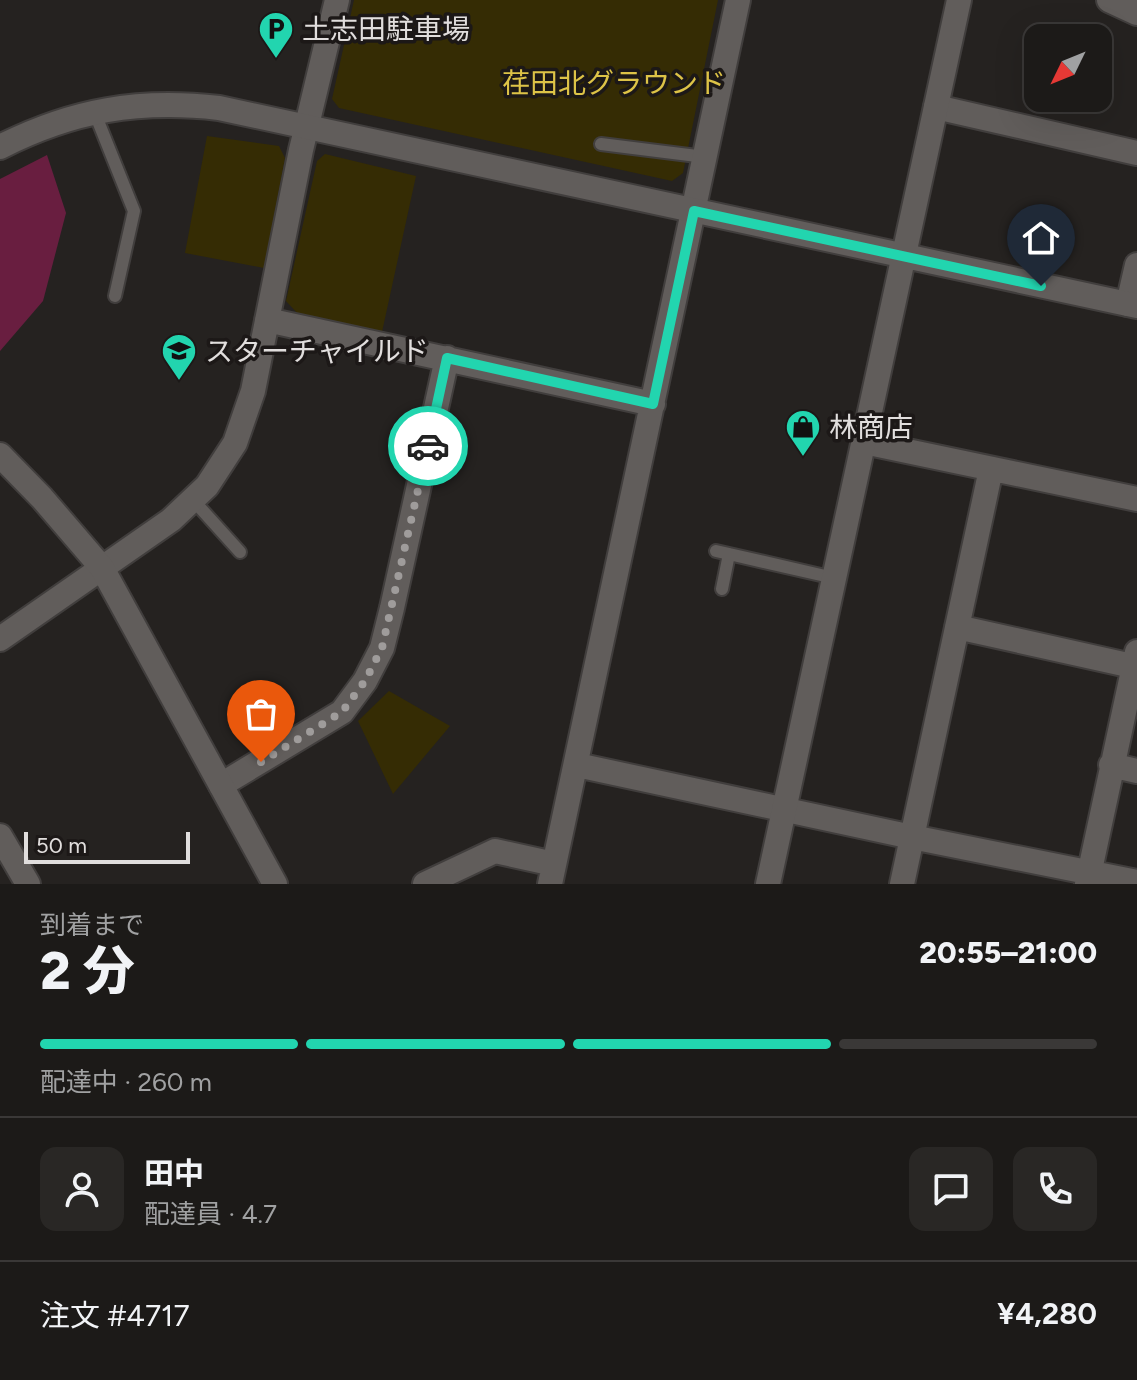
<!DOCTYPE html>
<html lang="ja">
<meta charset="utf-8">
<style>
:root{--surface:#1c1a18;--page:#292725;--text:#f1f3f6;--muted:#a0a1a2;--line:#3a3837;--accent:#22d5af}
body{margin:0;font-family:Figtree,"Noto Sans JP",sans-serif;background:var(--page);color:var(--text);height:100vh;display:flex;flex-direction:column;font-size:30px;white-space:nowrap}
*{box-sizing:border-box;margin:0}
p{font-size:26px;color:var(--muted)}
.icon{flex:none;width:44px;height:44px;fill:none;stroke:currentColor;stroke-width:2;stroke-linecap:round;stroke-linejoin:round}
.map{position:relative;height:884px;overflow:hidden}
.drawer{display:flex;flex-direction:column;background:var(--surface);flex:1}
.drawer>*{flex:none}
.needle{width:52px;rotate:227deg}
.tools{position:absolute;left:1024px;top:24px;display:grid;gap:16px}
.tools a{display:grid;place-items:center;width:88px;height:88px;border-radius:16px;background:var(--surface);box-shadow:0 8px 32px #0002,0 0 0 2px var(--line);font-size:40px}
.scale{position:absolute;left:24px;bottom:20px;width:166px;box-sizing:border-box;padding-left:8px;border:4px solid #e1dedd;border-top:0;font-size:22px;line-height:28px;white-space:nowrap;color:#e1dedd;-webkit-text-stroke:6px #1c1817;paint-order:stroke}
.pin{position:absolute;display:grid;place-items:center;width:68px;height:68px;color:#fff;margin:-82px -34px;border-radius:50% 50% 50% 0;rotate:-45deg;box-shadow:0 0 8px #0007}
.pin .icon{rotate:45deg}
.courier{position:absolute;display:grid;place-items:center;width:80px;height:80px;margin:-40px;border:6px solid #22d5af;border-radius:50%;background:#fff;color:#222;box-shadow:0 2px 10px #0007}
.head em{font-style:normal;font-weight:800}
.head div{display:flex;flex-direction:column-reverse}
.head{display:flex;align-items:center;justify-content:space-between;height:136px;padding:0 40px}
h1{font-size:52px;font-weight:800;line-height:60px}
.bar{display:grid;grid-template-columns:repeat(4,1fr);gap:12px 8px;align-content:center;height:96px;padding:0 40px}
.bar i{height:10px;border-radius:6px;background:var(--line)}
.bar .selected{background:var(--accent)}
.bar p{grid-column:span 4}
.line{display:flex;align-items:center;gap:20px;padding:0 40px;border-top:2px solid var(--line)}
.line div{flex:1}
.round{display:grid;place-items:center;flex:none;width:84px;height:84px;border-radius:16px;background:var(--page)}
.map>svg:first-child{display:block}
.green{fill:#352c04}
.water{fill:#691e40}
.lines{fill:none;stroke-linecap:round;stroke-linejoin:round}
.service-casing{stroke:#413e3d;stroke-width:16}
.minor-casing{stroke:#413e3d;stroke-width:28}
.tertiary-casing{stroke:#413e3d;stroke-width:28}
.service{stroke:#615d5b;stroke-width:12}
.minor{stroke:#615d5b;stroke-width:24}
.tertiary{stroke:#615d5b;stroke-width:24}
.done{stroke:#9f9c9b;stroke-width:8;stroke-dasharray:0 14.4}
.route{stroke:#22d5af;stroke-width:10}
.labels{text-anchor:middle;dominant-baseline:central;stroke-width:7;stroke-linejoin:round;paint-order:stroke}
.poi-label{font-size:28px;fill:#e1dedd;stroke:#1c1817;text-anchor:start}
.park-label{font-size:28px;fill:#ddc347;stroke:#1c1817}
</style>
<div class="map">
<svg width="1137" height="884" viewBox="0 0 1137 884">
<rect width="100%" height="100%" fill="#252220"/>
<!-- green -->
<path class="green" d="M354,0H718L683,173L672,181L339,108L332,99Z
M207,136L279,146L285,158L264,268L185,253Z
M325,154L416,176L382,332L298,314L286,301L317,161Z
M389,691L450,726L393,794L358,721Z"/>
<!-- water -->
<path class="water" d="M47,155L66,213L43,301L0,351V179Z"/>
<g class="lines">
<defs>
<path id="service" d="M94,111L134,211L115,296
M601,144L705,157
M194,501L240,552
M716,551L834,578
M722,589L729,554"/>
<path id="minor" d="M1109,0L1137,13
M936,107L1137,153
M1128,304L1137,265
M267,320L653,404
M864,442L1137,499
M957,627L1137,667
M0,639L171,520L207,486L235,443L253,391L301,150L337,0
M577,765L912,837L1137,882
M1111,765L1137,771
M221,785L342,712L365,681L382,648L392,608L447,358
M0,836L28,884
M425,884L495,851L554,864
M550,884L738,0
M902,884L991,469
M1087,884L1137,652"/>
<path id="tertiary" d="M0,147C73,110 138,99 219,108L1137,306
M0,455L42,498L102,568L275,884
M768,884L959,0"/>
</defs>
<!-- service casing -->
<use href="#service" class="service-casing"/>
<!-- minor casing -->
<use href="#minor" class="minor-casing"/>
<!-- tertiary casing -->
<use href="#tertiary" class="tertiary-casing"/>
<!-- service -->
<use href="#service" class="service"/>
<!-- minor -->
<use href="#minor" class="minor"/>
<!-- tertiary -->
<use href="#tertiary" class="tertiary"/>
</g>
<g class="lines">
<!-- done -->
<path class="done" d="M261,762L342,712L365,681L382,648L428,446"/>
<!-- route -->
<path class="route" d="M428,446L447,358L653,404L694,211L1041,286"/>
</g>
<!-- icons -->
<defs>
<symbol id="parking-pin" viewBox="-11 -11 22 30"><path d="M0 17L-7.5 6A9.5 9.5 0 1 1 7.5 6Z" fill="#22d5af" stroke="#1c1817"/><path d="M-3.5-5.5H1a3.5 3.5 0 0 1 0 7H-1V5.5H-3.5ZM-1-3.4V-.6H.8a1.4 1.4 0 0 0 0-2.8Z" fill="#111"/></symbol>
<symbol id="school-pin" viewBox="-11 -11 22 30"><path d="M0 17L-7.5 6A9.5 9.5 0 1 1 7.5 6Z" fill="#22d5af" stroke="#1c1817"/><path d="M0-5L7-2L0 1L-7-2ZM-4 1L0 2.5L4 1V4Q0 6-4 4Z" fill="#111"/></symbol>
<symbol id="shop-pin" viewBox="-11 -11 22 30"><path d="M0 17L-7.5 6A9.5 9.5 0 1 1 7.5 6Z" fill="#22d5af" stroke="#1c1817"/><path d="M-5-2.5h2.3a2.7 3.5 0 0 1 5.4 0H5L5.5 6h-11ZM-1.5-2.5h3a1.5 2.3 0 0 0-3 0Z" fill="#111"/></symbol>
</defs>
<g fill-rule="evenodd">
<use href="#parking-pin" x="256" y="9" width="40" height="54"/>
<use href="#school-pin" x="159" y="331" width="40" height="54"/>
<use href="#shop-pin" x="783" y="407" width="40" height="54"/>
</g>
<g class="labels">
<!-- poi labels -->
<g class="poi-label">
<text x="302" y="29">土志田駐車場</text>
<text x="205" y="351">スターチャイルド</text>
<text x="829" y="427">林商店</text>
</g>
<!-- park labels -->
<g class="park-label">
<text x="614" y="83">荏田北グラウンド</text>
</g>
</g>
</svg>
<div class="tools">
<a><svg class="needle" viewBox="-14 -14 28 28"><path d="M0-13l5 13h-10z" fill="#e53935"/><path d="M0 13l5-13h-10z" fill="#a0a1a2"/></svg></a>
</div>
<div class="scale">50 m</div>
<div class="pin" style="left:261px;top:762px;background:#ea580c"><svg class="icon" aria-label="bag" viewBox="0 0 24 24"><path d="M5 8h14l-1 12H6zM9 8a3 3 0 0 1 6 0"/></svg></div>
<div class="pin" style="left:1041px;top:286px;background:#1f2937"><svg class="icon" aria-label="home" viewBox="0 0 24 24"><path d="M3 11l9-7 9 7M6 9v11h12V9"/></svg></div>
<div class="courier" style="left:428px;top:446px"><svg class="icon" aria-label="car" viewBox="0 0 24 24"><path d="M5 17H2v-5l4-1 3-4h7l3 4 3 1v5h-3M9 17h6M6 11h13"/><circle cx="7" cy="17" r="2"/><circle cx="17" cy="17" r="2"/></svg></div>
</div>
<section class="drawer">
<div class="head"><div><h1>2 分</h1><p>到着まで</p></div><em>20:55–21:00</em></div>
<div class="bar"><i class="selected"></i><i class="selected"></i><i class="selected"></i><i></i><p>配達中 · 260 m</p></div>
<div class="line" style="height:144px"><a class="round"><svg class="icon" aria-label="person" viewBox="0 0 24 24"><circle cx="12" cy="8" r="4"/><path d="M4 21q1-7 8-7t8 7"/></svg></a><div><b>田中</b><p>配達員 · 4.7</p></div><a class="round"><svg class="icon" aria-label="chat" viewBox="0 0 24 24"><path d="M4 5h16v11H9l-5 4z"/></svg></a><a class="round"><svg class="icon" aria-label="phone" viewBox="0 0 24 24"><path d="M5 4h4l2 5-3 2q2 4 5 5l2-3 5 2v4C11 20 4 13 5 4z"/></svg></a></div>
<div class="line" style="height:104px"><div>注文 #4717</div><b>¥4,280</b></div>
</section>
